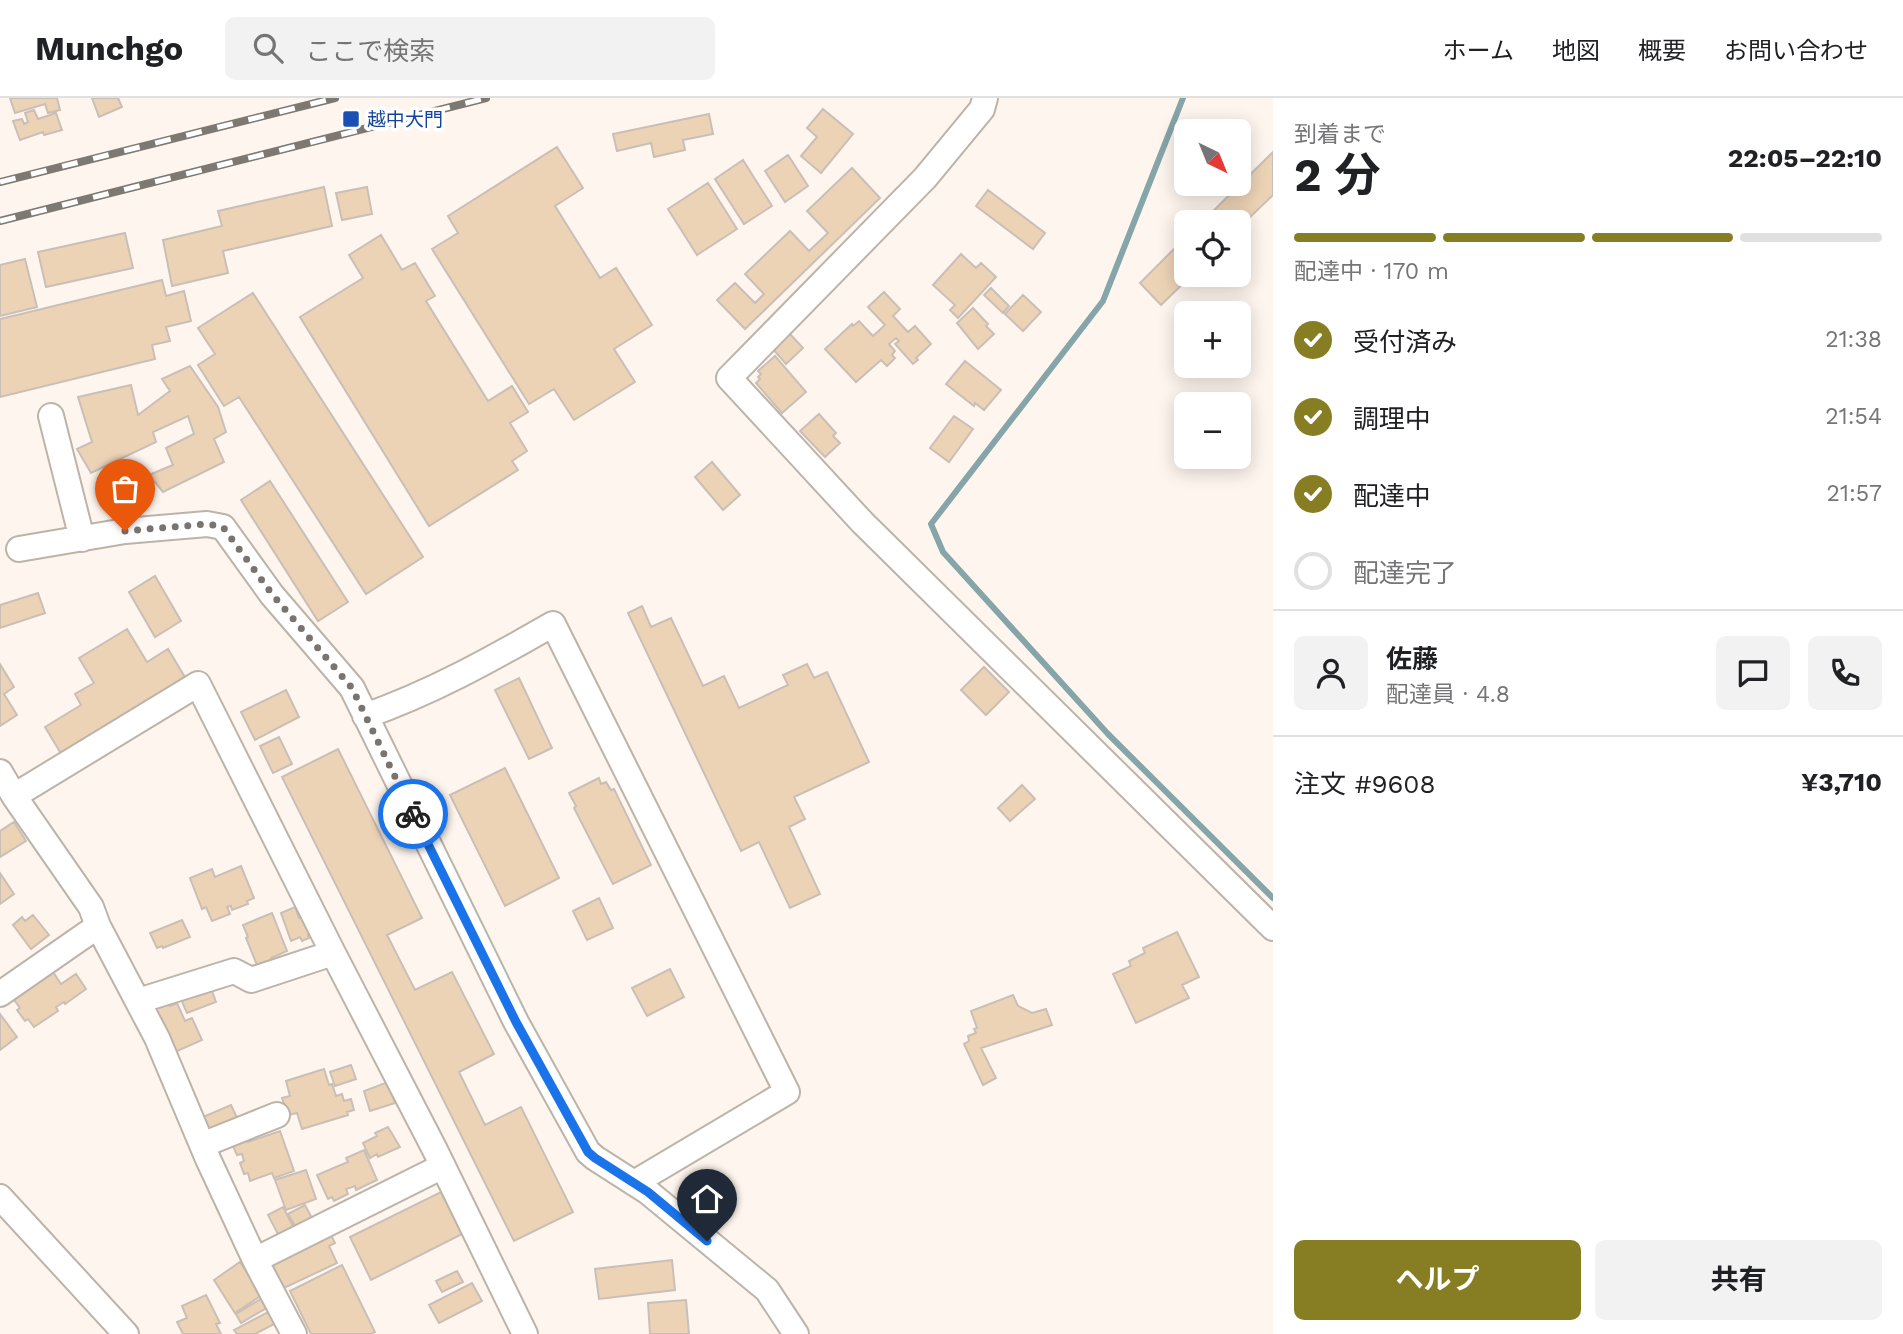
<!DOCTYPE html>
<html lang="ja">
<meta charset="utf-8">
<style>
:root{--surface:#fff;--page:#f2f2f2;--text:#202124;--muted:#757577;--line:#e0e0e0;--accent:#877d23}
body{margin:0;font-family:"Work Sans","Noto Sans JP",sans-serif;background:var(--page);color:var(--text);height:100vh;display:flex;flex-direction:column;font-size:26px;white-space:nowrap}
*{box-sizing:border-box;margin:0}
p{font-size:23px;color:var(--muted)}
.icon{flex:none;width:38px;height:38px;fill:none;stroke:currentColor;stroke-width:2;stroke-linecap:round;stroke-linejoin:round}
.map{position:relative;flex:1;overflow:hidden}
.side{display:flex;flex-direction:column;background:var(--surface);width:630px}
.side>*{flex:none}
.needle{width:46px;rotate:137deg}
.buttons{position:absolute;left:1174px;top:21px;display:grid;gap:14px}
.buttons a{display:grid;place-items:center;width:77px;height:77px;border-radius:10px;background:var(--surface);box-shadow:0 4px 18px #0003;font-size:35px}
.pin{position:absolute;display:grid;place-items:center;width:60px;height:60px;color:#fff;margin:-72px -30px;border-radius:50% 50% 50% 0;rotate:-45deg;box-shadow:0 0 7px #0007}
.pin .icon{rotate:45deg}
.courier{position:absolute;display:grid;place-items:center;width:70px;height:70px;margin:-35px;border:5px solid #1a73e8;border-radius:50%;background:#fff;color:#222;box-shadow:0 2px 9px #0007}
.overview em{font-style:normal;font-weight:700}
.overview div{display:flex;flex-direction:column-reverse}
.overview{display:flex;align-items:center;justify-content:space-between;height:119px;padding:0 21px}
h1{font-size:46px;font-weight:700;line-height:52px}
.bar{display:grid;grid-template-columns:repeat(4,1fr);gap:10px 7px;align-content:center;height:84px;padding:0 21px}
.bar i{height:9px;border-radius:5px;background:var(--line)}
.bar .on{background:var(--accent)}
.bar p{grid-column:span 4}
.line{display:flex;align-items:center;gap:18px;padding:0 21px;border-top:2px solid var(--line)}
.line div{flex:1}
.round{display:grid;place-items:center;flex:none;width:74px;height:74px;border-radius:10px;background:var(--page)}
ol{padding:0 21px;list-style:none}
li{display:flex;align-items:center;gap:21px;height:77px}
li p{margin-inline-start:auto}
li .icon{padding:7px;border-radius:50%;background:var(--accent);color:#fff;stroke-width:4}
li:last-child{color:var(--muted)}
li i{width:38px;height:38px;border:4px solid var(--line);border-radius:50%}
.action{display:flex;gap:14px;margin-top:auto;padding:14px 21px}
.action a{flex:1;height:80px;border-radius:10px;background:var(--accent);color:#fff;font-size:28px;font-weight:700;line-height:80px;text-align:center}
.action a+a{background:var(--page);color:var(--text)}
header{display:flex;align-items:center;gap:42px;box-sizing:border-box;height:98px;padding:0 35px;background:var(--surface);border-bottom:2px solid var(--line)}
header strong{font-size:33px}
nav{display:flex;gap:38px;margin-inline-start:auto;font-size:24px}
.search{width:490px;height:63px;background:var(--page);display:flex;align-items:center;gap:18px;box-sizing:border-box;padding:0 24px;border-radius:10px;color:var(--muted);font-size:26px}
main{display:flex;flex:1;min-height:0}
.map>svg:first-child{display:block}
.lines{fill:none;stroke-linecap:round;stroke-linejoin:round}
.stream{stroke:#86a5a9;stroke-width:6}
.building{fill:#edd3b6;stroke:#c9bfb6;stroke-width:2}
.minor-casing{stroke:#bcb3a9;stroke-width:28}
.minor{stroke:#fff;stroke-width:24}
.rail-casing{stroke:#7d7872;stroke-width:8}
.rail{stroke:#fff;stroke-width:5;stroke-dasharray:16;stroke-linecap:butt}
.done{stroke:#79746f;stroke-width:7;stroke-dasharray:0 12.6}
.route{stroke:#1a73e8;stroke-width:9}
.transit-dot{fill:#1a4fb4;stroke:#fff;stroke-width:2.5}
.labels{text-anchor:middle;dominant-baseline:central;stroke-width:7;stroke-linejoin:round;paint-order:stroke}
.transit-label{font-size:19px;fill:#164399;stroke:#fff;text-anchor:start}
</style>
<header>
<strong>Munchgo</strong>
<div class="search"><svg class="icon" aria-label="search" viewBox="0 0 24 24"><circle cx="10" cy="10" r="6"/><path d="M15 15l6 6"/></svg>ここで検索</div>
<nav><a>ホーム</a><a>地図</a><a>概要</a><a>お問い合わせ</a></nav>
</header>
<main>
<div class="map">
<svg width="1273" height="1236" viewBox="0 0 1273 1236">
<rect width="100%" height="100%" fill="#fef6ee"/>
<g class="lines">
<!-- stream -->
<path class="stream" d="M1183,0L1103,203L931,426L943,454L1108,636L1273,800"/>
</g>
<!-- building -->
<path class="building" d="M10,0H57L60,12L48,15L45,6L15,15Z
M92,0H118L122,9L99,19Z
M823,11L853,36L821,75L801,58L817,39L807,30Z
M34,12L38,21L56,15L62,32L44,37L43,34L20,42L13,23L22,21L24,26L28,24L25,15Z
M709,16L713,36L683,42L685,52L654,59L651,45L617,53L613,36Z
M557,49L583,90L555,108L600,180L616,170L652,227L614,251L635,284L574,322L554,291L529,306L432,151L458,135L448,118Z
M1273,54V97L1239,130V124H1202Z
M788,57L808,88L785,104L765,73Z
M743,62L772,108L744,126L715,81Z
M852,70L880,100L745,231L717,202L735,185L755,205L764,196L745,176L790,133L809,153L828,135L807,113Z
M708,85L737,131L697,157L668,111Z
M324,89L332,128L223,153L228,175L172,188L163,142L222,128L218,113Z
M367,89L372,116L342,122L336,95Z
M988,92L1045,135L1033,151L976,108Z
M125,135L133,170L46,189L38,154Z
M381,137L402,172L415,165L435,198L426,203L488,303L512,288L528,314L510,325L527,353L512,363L518,372L429,428L300,219L363,180L349,157Z
M1186,139V177H1192L1161,207L1140,185Z
M961,156L976,170L981,165L996,179L958,220L950,212L955,207L933,187Z
M25,161L37,209L0,218V167Z
M162,182L166,198L184,193L191,223L166,229L170,243L152,247L155,261L0,299V221Z
M991,190L1009,208L1003,215L984,197Z
M884,194L900,211L893,218L908,234L915,228L931,246L916,260L918,262L913,266L895,246L899,243L896,240L889,246L895,253L892,257L895,260L887,268L881,262L856,284L825,251L852,226L853,228L859,223L873,238L885,227L868,209Z
M253,195L423,459L366,496L239,299L224,308L198,267L215,256L198,230Z
M1023,197L1041,214L1023,233L1005,216Z
M973,210L988,226L986,228L994,236L978,251L957,225Z
M790,236L803,250L786,266L773,251Z
M775,258L806,294L782,315L756,285L760,281L758,279L761,276L758,273Z
M965,263L1001,292L984,312L975,305L974,308L946,286Z
M190,268L218,309L226,334L214,341L224,364L163,394L149,377L173,367L166,350L194,336L188,318L153,334L156,344L91,375L77,351L92,344L78,299L131,287L138,317L170,293L162,281Z
M819,316L836,335L833,338L840,345L825,359L800,333Z
M954,318L973,331L949,364L930,350Z
M712,364L740,397L723,412L695,379Z
M270,383L348,504L318,523L241,402Z
M155,478L181,523L155,539L129,494Z
M38,495L45,515L0,530V507Z
M642,508L651,529L671,520L703,588L724,578L739,610L788,587L783,577L807,566L814,580L827,574L869,664L794,699L805,721L789,729L820,796L790,810L759,744L741,753L628,515Z
M127,531L147,564L168,551L186,581L62,657L45,629L81,607L75,596L94,585L79,560Z
M0,566L14,589L4,596L17,617L0,628Z
M984,569L1009,594L986,617L961,592Z
M519,580L552,650L529,661L495,592Z
M286,592L299,619L255,642L241,614Z
M279,639L292,666L273,675L260,648Z
M338,651L422,820L387,837L415,892L452,874L494,956L459,974L485,1027L521,1009L573,1114L514,1143L282,679Z
M505,670L559,780L505,808L450,697Z
M599,680L601,686L606,684L611,692L614,691L651,767L613,786L574,710L576,708L569,695Z
M1022,687L1035,701L1010,723L998,710Z
M14,724L26,743L0,759V733Z
M241,768L254,800L247,803L248,806L232,812L231,808L227,809L230,816L212,823L206,809L202,811L190,780L212,771L215,779Z
M0,775L14,796L0,806Z
M599,800L613,830L587,842L573,813Z
M295,809L299,820L306,817L313,835L308,837L309,840L302,843L300,839L291,843L281,815Z
M272,815L287,853L271,860L274,867L262,872L259,866L257,867L246,840L248,839L243,827Z
M33,817L49,837L31,851L13,827L22,819L25,823Z
M182,822L190,839L163,850L162,848L157,850L150,835Z
M1177,834L1199,879L1182,887L1189,900L1136,925L1113,876L1131,868L1129,863L1145,855L1143,850Z
M670,871L684,899L647,918L632,890Z
M53,874L61,886L76,876L86,891L65,906L64,904L56,909L58,913L34,929L28,921L25,923L17,912L20,910L12,899L25,890L27,892Z
M209,885L216,904L187,915L180,899Z
M1013,897L1018,908L1032,915L1046,911L1052,927L981,950L996,980L983,987L964,946L969,943L968,938L976,935L974,931L977,930L971,913Z
M167,900L170,908L177,905L185,923L192,920L202,942L175,954L160,918L155,920L149,907Z
M0,916L17,939L0,952Z
M351,967L356,981L335,988L330,974Z
M324,971L329,987L332,986L336,998L342,996L344,1003L351,1001L354,1012L347,1014L348,1017L302,1031L297,1015L288,1017L282,1000L290,998L286,983Z
M388,984L395,1005L370,1013L364,993Z
M231,1007L238,1022L210,1035L203,1019Z
M388,1029L400,1049L378,1059L377,1056L370,1060L363,1045L377,1038L375,1035Z
M280,1033L294,1073L274,1080L272,1075L250,1083L248,1075L244,1076L240,1065L244,1063L242,1056L237,1057L232,1046L247,1040L248,1044Z
M364,1052L377,1082L356,1092L355,1088L346,1091L348,1096L334,1103L332,1099L328,1101L317,1077L348,1064L346,1060Z
M306,1072L316,1101L286,1112L275,1082Z
M443,1093L464,1135L371,1182L350,1139Z
M305,1107L313,1122L297,1131L288,1116Z
M283,1109L295,1132L280,1140L268,1117Z
M330,1135L335,1145L329,1148L337,1165L284,1190L271,1164Z
M672,1162L675,1192L599,1201L595,1171Z
M240,1164L262,1197L235,1215L214,1182Z
M342,1167L375,1234L371,1236H311L290,1193Z
M457,1173L463,1184L442,1194L436,1183Z
M472,1185L482,1203L439,1225L429,1207Z
M206,1197L220,1225L216,1226L221,1236H183L177,1224L187,1220L182,1208Z
M264,1199L270,1208L241,1225L236,1216Z
M686,1202L689,1236H650L648,1205Z
M272,1212L278,1224L255,1236H237L234,1232Z"/>
<g class="lines">
<defs>
<path id="minor" d="M985,0L982,11L925,80L729,280L862,424L1273,830
M51,318L82,441
M19,451L125,433L207,426L223,429L272,497L352,590L516,924L588,1054L595,1060L648,1094L767,1192L796,1236
M365,618C431,595 492,561 553,526L787,994L634,1085
M0,674L14,698L91,809L98,828L157,940L208,1061L255,1162L294,1236
M14,698L198,586L332,853L434,1050L525,1236
M0,896L98,828
M138,903L234,873L251,882L333,855
M202,1047L277,1017
M0,1099L126,1236
M255,1162L443,1068"/>
</defs>
<!-- minor casing -->
<use href="#minor" class="minor-casing"/>
<!-- minor -->
<use href="#minor" class="minor"/>
<defs>
<path id="rail" d="M0,84L335,0
M0,123L486,0"/>
</defs>
<!-- rail casing -->
<use href="#rail" class="rail-casing"/>
<!-- rail -->
<use href="#rail" class="rail"/>
</g>
<g class="lines">
<!-- done -->
<path class="done" d="M125,433L207,426L223,429L272,496L352,590L413,716"/>
<!-- route -->
<path class="route" d="M413,716L516,924L588,1054L595,1060L648,1094L707,1143"/>
</g>
<!-- markers -->
<rect class="transit-dot" x="342" y="12" width="18" height="18" rx="3.5"/>
<g class="labels">
<!-- transit labels -->
<g class="transit-label">
<text x="367" y="21">越中大門</text>
</g>
</g>
</svg>
<div class="buttons">
<a><svg class="needle" viewBox="-14 -14 28 28"><path d="M0-13l5 13h-10z" fill="#e53935"/><path d="M0 13l5-13h-10z" fill="#757577"/></svg></a>
<a><svg class="icon" aria-label="locate" viewBox="0 0 24 24"><circle cx="12" cy="12" r="6"/><path d="M12 2v4M12 18v4M2 12h4M18 12h4"/></svg></a>
<a>+</a>
<a>−</a>
</div>
<div class="pin" style="left:125px;top:433px;background:#ea580c"><svg class="icon" aria-label="bag" viewBox="0 0 24 24"><path d="M5 8h14l-1 12H6zM9 8a3 3 0 0 1 6 0"/></svg></div>
<div class="pin" style="left:707px;top:1143px;background:#1f2937"><svg class="icon" aria-label="home" viewBox="0 0 24 24"><path d="M3 11l9-7 9 7M6 9v11h12V9"/></svg></div>
<div class="courier" style="left:413px;top:716px"><svg class="icon" aria-label="bike" viewBox="0 0 24 24"><circle cx="6" cy="16" r="4"/><circle cx="18" cy="16" r="4"/><path d="M6 16l4-8h5l3 8M10 8l3 8H6M13 5h3"/></svg></div>
</div>
<section class="side">
<div class="overview"><div><h1>2 分</h1><p>到着まで</p></div><em>22:05–22:10</em></div>
<div class="bar"><i class="on"></i><i class="on"></i><i class="on"></i><i></i><p>配達中 · 170 m</p></div>
<ol>
<li><svg class="icon" aria-label="check" viewBox="0 0 24 24"><path d="M5 12l5 5 9-10"/></svg>受付済み<p>21:38</p></li>
<li><svg class="icon" aria-label="check" viewBox="0 0 24 24"><path d="M5 12l5 5 9-10"/></svg>調理中<p>21:54</p></li>
<li><svg class="icon" aria-label="check" viewBox="0 0 24 24"><path d="M5 12l5 5 9-10"/></svg>配達中<p>21:57</p></li>
<li><i></i>配達完了</li>
</ol>
<div class="line" style="height:126px"><a class="round"><svg class="icon" aria-label="person" viewBox="0 0 24 24"><circle cx="12" cy="8" r="4"/><path d="M4 21q1-7 8-7t8 7"/></svg></a><div><b>佐藤</b><p>配達員 · 4.8</p></div><a class="round"><svg class="icon" aria-label="chat" viewBox="0 0 24 24"><path d="M4 5h16v11H9l-5 4z"/></svg></a><a class="round"><svg class="icon" aria-label="phone" viewBox="0 0 24 24"><path d="M5 4h4l2 5-3 2q2 4 5 5l2-3 5 2v4C11 20 4 13 5 4z"/></svg></a></div>
<div class="line" style="height:91px"><div>注文 #9608</div><b>¥3,710</b></div>
<div class="action"><a>ヘルプ</a><a>共有</a></div>
</section>
</main>
